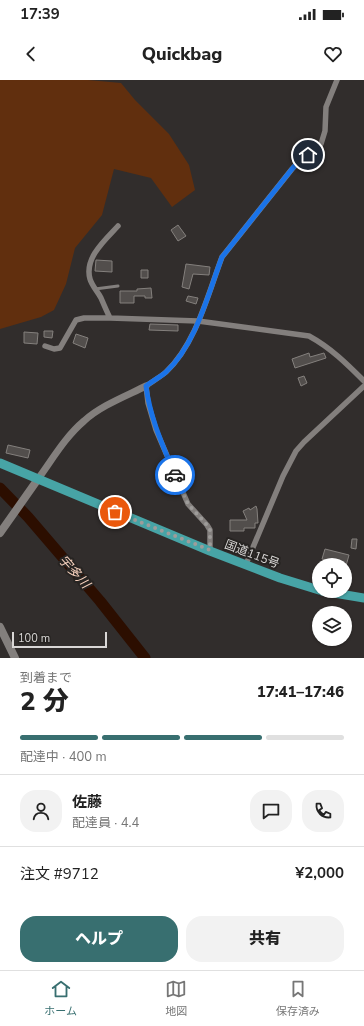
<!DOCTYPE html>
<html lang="ja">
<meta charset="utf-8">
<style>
:root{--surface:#fff;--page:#f2f2f2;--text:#222;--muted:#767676;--line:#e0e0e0;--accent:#386f70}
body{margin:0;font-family:"Nunito Sans","Noto Sans JP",sans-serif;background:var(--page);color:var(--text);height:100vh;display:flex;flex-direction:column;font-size:15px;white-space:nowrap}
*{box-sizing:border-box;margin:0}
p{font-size:13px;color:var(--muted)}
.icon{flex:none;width:22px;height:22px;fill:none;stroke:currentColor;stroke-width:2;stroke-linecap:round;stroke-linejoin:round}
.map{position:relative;height:578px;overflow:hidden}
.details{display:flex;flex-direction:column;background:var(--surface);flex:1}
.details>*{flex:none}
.controls{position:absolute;left:312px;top:478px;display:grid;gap:8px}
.controls a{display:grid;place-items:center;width:40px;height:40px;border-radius:50%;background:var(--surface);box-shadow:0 1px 3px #0004;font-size:20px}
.scale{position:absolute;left:12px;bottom:10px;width:95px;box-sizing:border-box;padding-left:4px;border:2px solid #d9d7d6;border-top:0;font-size:11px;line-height:14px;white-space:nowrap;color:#d9d7d6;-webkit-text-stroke:3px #272422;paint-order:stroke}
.pin{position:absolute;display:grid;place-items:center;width:34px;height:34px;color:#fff;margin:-17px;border:2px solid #fff;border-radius:50%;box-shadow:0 1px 4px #0007}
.courier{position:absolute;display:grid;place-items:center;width:40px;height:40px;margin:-20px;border:3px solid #1a73e8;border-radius:50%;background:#fff;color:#222;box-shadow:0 1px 5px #0007}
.headline em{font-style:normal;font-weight:800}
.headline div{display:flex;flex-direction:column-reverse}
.headline{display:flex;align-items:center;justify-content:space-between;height:68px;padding:0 20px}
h1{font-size:26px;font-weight:800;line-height:30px}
.bar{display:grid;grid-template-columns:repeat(4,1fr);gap:6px 4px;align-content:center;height:48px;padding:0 20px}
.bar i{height:5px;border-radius:3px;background:var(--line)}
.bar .on{background:var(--accent)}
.bar p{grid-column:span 4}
.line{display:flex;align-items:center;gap:10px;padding:0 20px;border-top:1px solid var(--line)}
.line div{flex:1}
.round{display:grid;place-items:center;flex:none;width:42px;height:42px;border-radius:16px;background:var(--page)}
.action{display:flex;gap:8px;margin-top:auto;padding:8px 20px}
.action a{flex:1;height:46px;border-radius:16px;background:var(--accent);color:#fff;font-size:16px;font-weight:800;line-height:46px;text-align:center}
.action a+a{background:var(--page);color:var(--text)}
.status{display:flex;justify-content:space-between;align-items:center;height:28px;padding:0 20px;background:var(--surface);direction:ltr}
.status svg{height:11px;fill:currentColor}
header{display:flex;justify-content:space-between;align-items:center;height:52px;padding:0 20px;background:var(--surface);font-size:18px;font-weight:800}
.dock{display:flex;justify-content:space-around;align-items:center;height:56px;border-top:1px solid var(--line);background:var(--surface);font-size:11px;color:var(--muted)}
.dock a{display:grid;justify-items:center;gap:2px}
.dock .on{color:var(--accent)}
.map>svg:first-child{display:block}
.green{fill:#612f0e}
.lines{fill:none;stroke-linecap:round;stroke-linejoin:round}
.river{stroke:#2c0e00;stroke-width:11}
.building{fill:#524e4c;stroke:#84807d}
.service{stroke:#837f7d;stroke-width:3}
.minor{stroke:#837f7d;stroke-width:5.5}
.tertiary{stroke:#837f7d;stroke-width:7}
.secondary{stroke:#837f7d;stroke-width:8}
.trunk{stroke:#47a4a6;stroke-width:9}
.done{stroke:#9e9c9a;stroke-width:4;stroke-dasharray:0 7.2}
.route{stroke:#1a73e8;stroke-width:5}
.labels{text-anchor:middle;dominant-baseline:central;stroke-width:4;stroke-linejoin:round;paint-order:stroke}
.street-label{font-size:12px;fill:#d9d7d6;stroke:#272422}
.water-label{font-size:13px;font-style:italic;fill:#f9d3bf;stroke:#272422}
</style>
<div class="status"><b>17:39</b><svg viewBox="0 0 49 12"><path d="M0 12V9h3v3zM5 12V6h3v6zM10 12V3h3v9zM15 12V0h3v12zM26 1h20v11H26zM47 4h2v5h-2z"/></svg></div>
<header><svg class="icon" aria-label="back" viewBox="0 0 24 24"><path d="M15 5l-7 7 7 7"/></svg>Quickbag<svg class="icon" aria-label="heart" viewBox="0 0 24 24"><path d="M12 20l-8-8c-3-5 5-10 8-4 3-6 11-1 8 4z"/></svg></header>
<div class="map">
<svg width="364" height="578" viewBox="0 0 364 578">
<rect width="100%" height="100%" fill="#312d2c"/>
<!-- green -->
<path class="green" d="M0,0H88L121,3L135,20L169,54L189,85L195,110L172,127L151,98L114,89L102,135L75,168L66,204L54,230L41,237L0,249Z"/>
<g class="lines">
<!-- river -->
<path class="river" d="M0,408L28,437L100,521L145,578"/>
</g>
<!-- building -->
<path class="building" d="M178,145L186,156L178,161L171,150Z
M96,180L112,181V192L95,191Z
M186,184L210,187L209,195L193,194L189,209L182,207Z
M141,190H148V198H141Z
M151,208L152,218H145V216H134V223H120V211H137V209Z
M188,216L198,218L196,224L186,221Z
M150,244L178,245V251L149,250Z
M44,251H53L52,258L44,257Z
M24,252L38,253L37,264L24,263Z
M76,254L88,258L85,268L73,263Z
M309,273L310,277L324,273L326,278L295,288L292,279Z
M304,296L307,303L301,306L298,298Z
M8,365L30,370L28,378L6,373Z
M256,426L257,429L258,443H255V448H244V451H230V440H247L243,431L249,428L250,430Z
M352,459H357L356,469L351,468Z
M325,469L349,475L346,486L322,479Z"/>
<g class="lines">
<!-- service -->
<path class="service" d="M95,209L118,206"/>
<!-- minor -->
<path class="minor" d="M118,146C105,160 84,178 90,199C92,206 98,212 101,218C104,225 107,232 110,238L198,241L309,256C331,268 347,284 364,301
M45,266L54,269L60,268L76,240L84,238H110
M210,471V450L207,445L188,424L178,401L156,350L148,323L146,306C153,301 160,297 166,292C196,264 208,214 222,177L226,172L292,89L300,80L321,64L325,51L326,27L337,0
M246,484L283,396L296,371L304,362L364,306"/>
<!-- tertiary -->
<path class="tertiary" d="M38,399C52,380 65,357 84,341C100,326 126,316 146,306"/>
<!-- secondary -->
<path class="secondary" d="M0,453L38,399
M0,547L15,578"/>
<!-- trunk -->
<path class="trunk" d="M0,383L210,471L280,498L319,510
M322,511L364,518"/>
</g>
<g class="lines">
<!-- done -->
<path class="done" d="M115,432L210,470V450L207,445L188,424L175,395"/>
<!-- route -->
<path class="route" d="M175,395C163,366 150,338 146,306C153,301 160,297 166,292C196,264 208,214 222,177L226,172L292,89L300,80L308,75"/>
</g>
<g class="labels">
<!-- street labels -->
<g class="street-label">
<text transform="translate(252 474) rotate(21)">国道115号</text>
</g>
<!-- water labels -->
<g class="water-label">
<text transform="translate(74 492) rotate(48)">宇多川</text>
</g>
</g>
</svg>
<div class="controls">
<a><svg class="icon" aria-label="locate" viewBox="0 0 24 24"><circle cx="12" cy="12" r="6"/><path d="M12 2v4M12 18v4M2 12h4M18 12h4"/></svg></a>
<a><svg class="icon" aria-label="layers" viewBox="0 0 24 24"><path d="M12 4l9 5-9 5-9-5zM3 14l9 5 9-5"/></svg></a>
</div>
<div class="scale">100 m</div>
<div class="pin" style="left:115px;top:432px;background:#ea580c"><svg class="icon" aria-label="bag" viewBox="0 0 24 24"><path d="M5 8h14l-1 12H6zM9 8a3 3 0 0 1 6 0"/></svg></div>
<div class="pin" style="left:308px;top:75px;background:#1f2937"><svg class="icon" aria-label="home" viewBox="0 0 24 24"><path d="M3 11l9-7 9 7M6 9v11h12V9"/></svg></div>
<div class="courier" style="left:175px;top:395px"><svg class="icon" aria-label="car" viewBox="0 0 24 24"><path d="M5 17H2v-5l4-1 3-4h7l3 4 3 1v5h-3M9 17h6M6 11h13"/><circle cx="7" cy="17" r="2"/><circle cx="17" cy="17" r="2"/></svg></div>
</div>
<section class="details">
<div class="headline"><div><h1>2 分</h1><p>到着まで</p></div><em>17:41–17:46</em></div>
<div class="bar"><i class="on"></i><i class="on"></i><i class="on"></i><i></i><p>配達中 · 400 m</p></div>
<div class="line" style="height:72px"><a class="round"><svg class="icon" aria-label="person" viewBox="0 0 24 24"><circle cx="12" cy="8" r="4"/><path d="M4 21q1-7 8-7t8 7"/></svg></a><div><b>佐藤</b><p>配達員 · 4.4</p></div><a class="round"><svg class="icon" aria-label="chat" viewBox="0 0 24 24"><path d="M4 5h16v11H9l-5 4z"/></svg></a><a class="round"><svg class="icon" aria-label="phone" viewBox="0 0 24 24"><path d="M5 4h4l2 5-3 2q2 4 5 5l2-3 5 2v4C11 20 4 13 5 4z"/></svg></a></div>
<div class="line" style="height:52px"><div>注文 #9712</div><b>¥2,000</b></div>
<div class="action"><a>ヘルプ</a><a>共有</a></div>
</section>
<nav class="dock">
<a class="on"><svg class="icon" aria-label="home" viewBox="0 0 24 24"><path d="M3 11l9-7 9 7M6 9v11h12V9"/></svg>ホーム</a>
<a><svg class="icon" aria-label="map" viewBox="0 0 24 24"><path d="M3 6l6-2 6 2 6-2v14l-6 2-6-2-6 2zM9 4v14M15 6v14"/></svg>地図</a>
<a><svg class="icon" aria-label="saved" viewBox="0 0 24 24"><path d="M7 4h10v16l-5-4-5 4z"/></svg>保存済み</a>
</nav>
